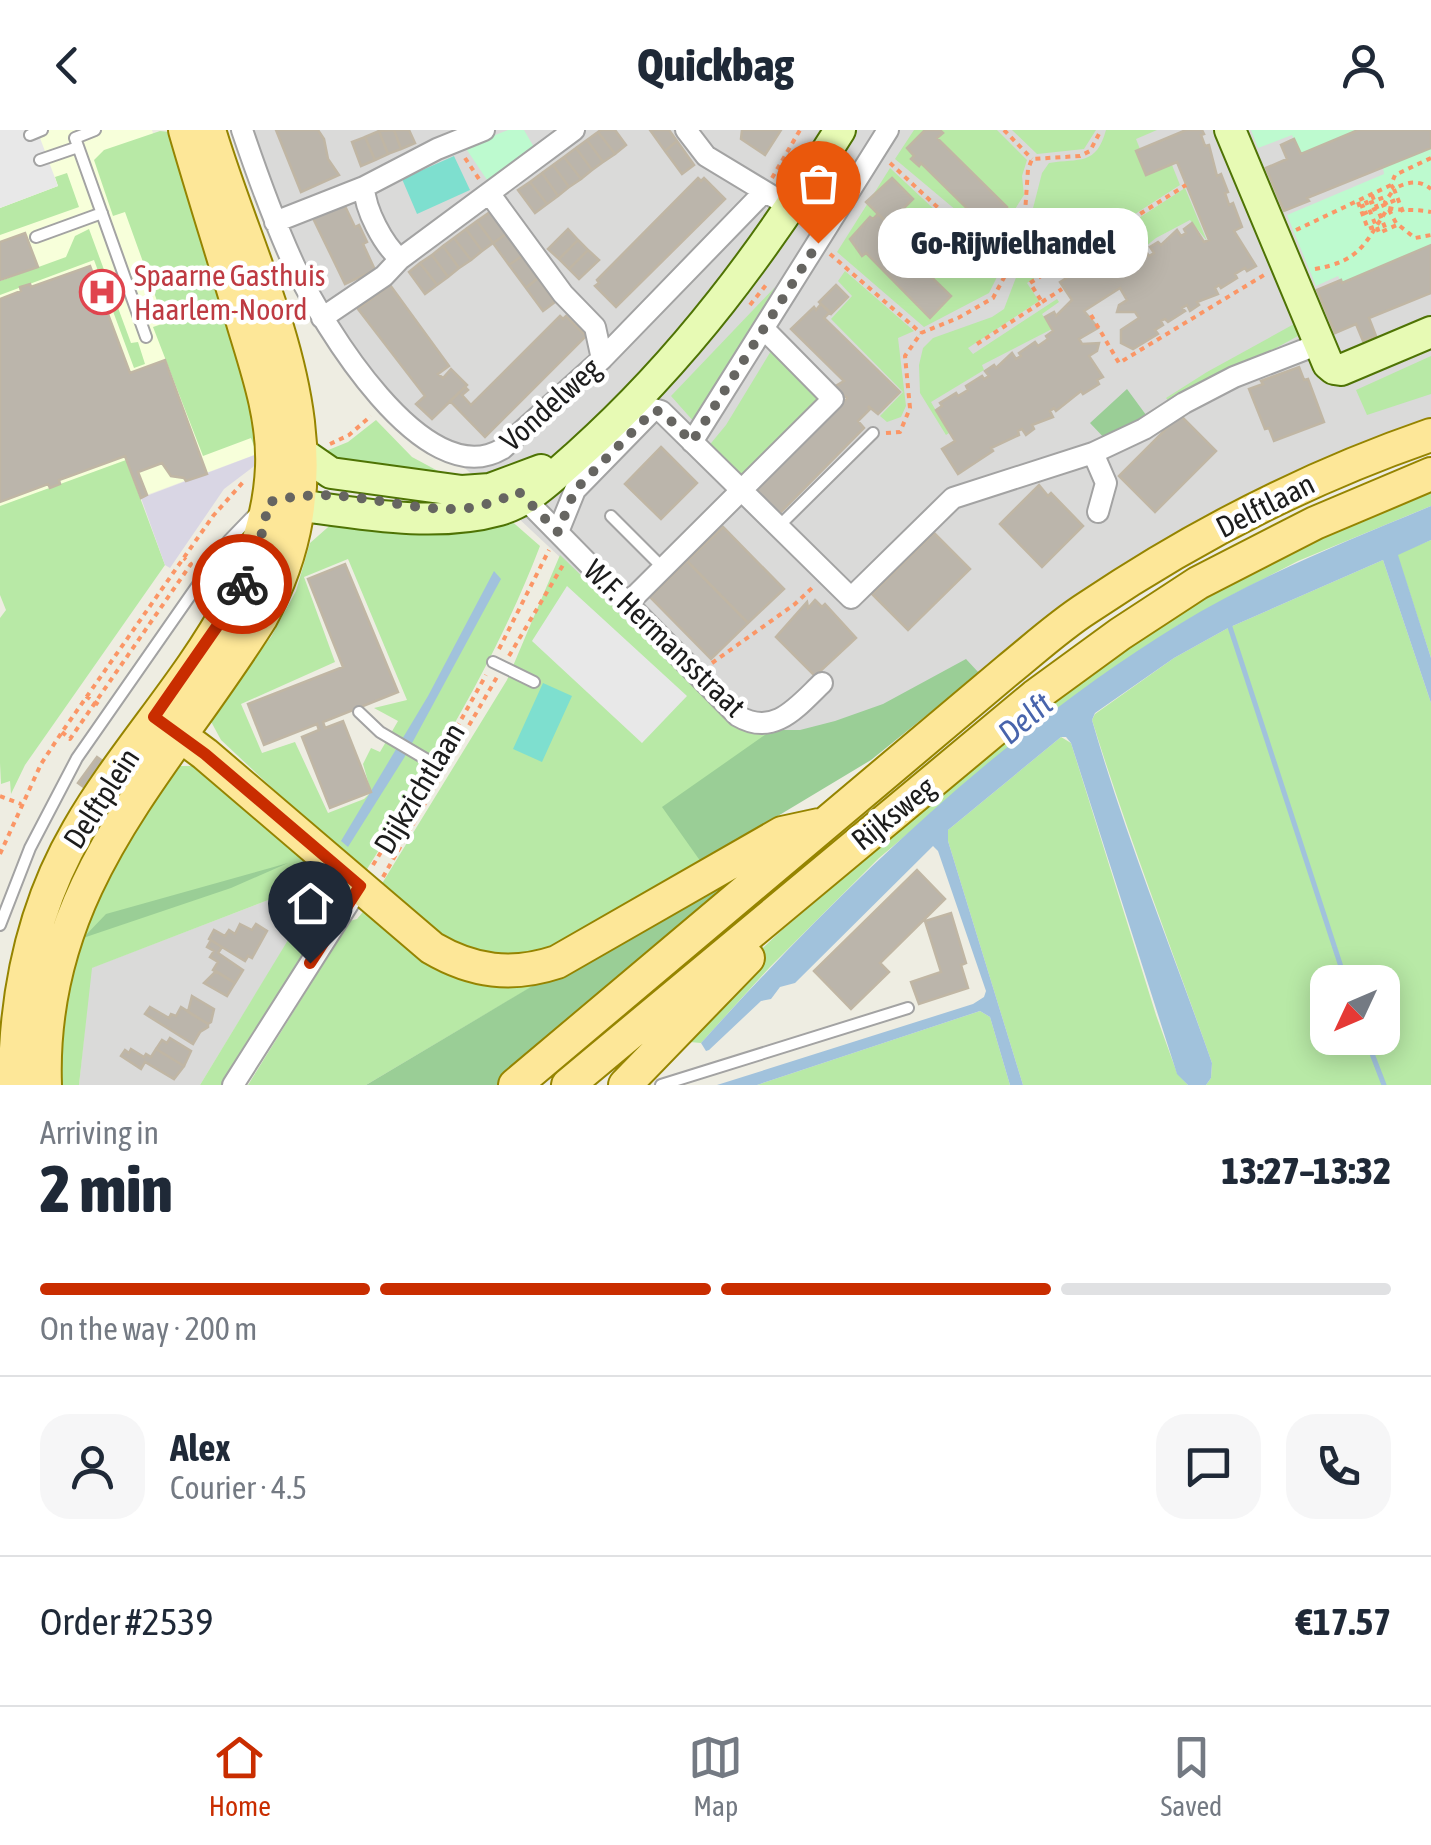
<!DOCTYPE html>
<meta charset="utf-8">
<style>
:root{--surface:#fff;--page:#f6f6f7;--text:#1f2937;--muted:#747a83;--line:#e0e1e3;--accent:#c92d00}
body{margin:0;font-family:"Asap Condensed",sans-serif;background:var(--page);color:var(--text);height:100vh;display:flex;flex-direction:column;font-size:38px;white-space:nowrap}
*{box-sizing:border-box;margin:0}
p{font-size:32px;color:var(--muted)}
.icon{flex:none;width:55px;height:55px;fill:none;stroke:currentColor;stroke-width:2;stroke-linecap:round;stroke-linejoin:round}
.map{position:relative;height:955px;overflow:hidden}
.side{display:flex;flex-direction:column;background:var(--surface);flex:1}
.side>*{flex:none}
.needle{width:65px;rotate:226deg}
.controls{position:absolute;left:1310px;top:835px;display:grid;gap:20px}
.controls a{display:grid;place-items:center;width:90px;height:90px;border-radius:20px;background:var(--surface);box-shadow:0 5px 25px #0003;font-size:50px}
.pin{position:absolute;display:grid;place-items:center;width:85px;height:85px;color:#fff;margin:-102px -42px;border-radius:50% 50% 50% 0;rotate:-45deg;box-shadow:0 0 10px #0007}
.pin .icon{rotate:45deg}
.courier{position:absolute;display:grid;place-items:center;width:100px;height:100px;margin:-50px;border:8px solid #c92d00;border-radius:50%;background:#fff;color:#222;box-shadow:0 2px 12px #0007}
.bubble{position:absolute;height:70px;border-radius:30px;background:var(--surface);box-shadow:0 5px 25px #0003;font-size:32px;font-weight:800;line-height:70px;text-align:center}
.head em{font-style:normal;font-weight:800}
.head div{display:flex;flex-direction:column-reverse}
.head{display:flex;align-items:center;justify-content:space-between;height:170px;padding:0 40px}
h1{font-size:65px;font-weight:800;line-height:75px}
.bar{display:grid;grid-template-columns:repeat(4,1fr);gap:15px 10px;align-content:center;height:120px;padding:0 40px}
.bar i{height:12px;border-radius:8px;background:var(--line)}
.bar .selected{background:var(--accent)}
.bar p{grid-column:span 4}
.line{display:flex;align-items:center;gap:25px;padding:0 40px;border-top:2px solid var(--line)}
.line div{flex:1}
.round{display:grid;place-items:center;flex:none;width:105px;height:105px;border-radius:30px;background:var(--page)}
header{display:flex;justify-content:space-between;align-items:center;height:130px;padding:0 40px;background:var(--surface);font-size:45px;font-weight:800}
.dock{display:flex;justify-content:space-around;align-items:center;height:140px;border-top:2px solid var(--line);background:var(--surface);font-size:28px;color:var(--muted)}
.dock a{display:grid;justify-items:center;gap:5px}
.dock .selected{color:var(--accent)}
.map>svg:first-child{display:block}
.residential{fill:#dadad9}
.education{fill:#f7ffda}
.grass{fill:#b8e9a6;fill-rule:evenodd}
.forest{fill:#9ace96}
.park{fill:#bdfacf}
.pitch{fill:#7edfcf}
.parking{fill:#e8e8e8}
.plaza{fill:#d9d6e4}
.water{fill:#a1c2dc}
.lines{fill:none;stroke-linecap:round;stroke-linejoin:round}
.stream{stroke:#a1c2dc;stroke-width:5}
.building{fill:#bbb5ab;stroke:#c0b6a4;stroke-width:2.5}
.lane-casing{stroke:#a3a3a3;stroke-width:14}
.street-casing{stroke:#a3a3a3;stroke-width:24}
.secondary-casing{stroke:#4e7304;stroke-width:34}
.primary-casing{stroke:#958400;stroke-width:36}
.path{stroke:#fb9666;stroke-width:4;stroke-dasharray:5 5;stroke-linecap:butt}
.lane{stroke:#fff;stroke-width:10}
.street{stroke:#fff;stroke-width:20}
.secondary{stroke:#e7fab4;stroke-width:30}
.primary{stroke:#fde798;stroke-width:32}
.done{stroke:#666561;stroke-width:10;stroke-dasharray:0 18}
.route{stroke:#c92d00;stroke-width:12}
.labels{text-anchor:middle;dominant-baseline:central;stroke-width:9;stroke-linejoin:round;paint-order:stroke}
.health-label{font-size:30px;fill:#be3a42;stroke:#fff;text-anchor:start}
.street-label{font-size:30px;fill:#1c1c1c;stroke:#fff}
.water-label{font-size:32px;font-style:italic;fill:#4864ac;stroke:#fff}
</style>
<header><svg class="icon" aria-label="back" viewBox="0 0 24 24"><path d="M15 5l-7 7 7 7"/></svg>Quickbag<svg class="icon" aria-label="person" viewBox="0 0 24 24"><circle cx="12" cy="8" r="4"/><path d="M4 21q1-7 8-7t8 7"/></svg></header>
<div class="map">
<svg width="1431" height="955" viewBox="0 0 1431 955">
<rect width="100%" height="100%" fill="#eeede2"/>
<!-- residential -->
<path class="residential" d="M251,0H1431V306L1250,374L972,554L849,602L784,612L704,562L388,266L306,150Z
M317,764L200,955H79L91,838L276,767Z"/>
<!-- education -->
<path class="education" d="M0,0H152L257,324L152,363L0,412Z"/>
<!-- grass -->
<path class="grass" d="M914,0H997L1027,30L1022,46L1024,65L994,112L895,29Z
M1012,0H1096L1084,19L1037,24Z
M1106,0H1157L1136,9L1140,19L1136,21L1145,45L1172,35L1180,55L1073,124L1063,109L1045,108L1031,86L1042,43L1049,33C1080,28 1096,36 1106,0Z
M160,1L170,2L262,313L254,316L251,308L203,326L153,197L165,193L125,82L113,86L94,30L104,20Z
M890,38L1000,141L989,163L924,197L837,122Z
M67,43L79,77L0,105V78L58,56L55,47Z
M1185,58L1207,111L1190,90L1156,108L1124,134L1108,108Z
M89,99L131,213L138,212L145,234L134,238L94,130L0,165V151L66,127L75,106Z
M1034,100L1041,110L1035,130L1044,142L1027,153L1039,171L968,218L973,224L1057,169L1059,172L1042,184L1052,199L982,235L984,240L931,272L949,303L946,305L920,263L919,235L923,218L933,208L992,187L1004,179Z
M845,141L914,201L898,208L906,276L901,287L887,292L880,286L903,262L831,189L852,166L838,151Z
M775,157L748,210L695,293L671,266Z
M1294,194L1298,206L1172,275L1166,268L1207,242Z
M774,216L825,269L739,351L707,318L726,295Z
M1431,226V264L1367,285L1356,260Z
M376,290L412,327L464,355L316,325L348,312Z
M126,330L165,435L25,635L11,664L10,651L1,654L0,633V488L6,480L0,465V376Z
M1431,357V376L1298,431L1234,464L1177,496L1049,585L879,728L770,837L701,913L690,912L642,955L731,848L782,800L1018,601L1107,532L1230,449Z
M508,388L540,416C496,532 429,639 364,744L221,610L208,586L271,507L296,461L310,413L335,391ZM348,429L407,570L374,578L398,591L380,622L371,618L363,634L371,662L364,669L328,683L295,612L262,623L241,574L335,532L304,447Z
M1431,410V528L1397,424Z
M560,425L696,556L772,600L701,732L528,835L448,820L378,760L507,550Z
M1383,430L1431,573V955H1206L1211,948L1212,933C1172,819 1128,706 1092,590L1095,584L1174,528L1228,498ZM1328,852H1382V908H1328Z
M1061,607L1071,613L1156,885L1177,943L1188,955H1023L948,711V700Z
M179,636H198L340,760L338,769L228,955H200L316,764L276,767L92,838L79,955H55L53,940L89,769L162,645Z
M371,772L411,809L545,849L366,955H248L350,791L357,789Z
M980,881L990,887L1010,955H757Z"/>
<!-- forest -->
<path class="forest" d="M1127,259L1149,289L1108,312L1090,293Z
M966,529L979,543L871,630L701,732L662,677L772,600H800L835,591L883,574Z
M778,710L781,713L497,955H366Z
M288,733L231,758L83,808L106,784Z"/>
<!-- park -->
<path class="park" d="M508,0H524L535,19L491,56L465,17Z
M1251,0H1358L1300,24L1292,5L1258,18Z
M1431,18V115L1342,153L1338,146L1316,156L1287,85L1384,44L1383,38Z"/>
<!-- pitch -->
<path class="pitch" d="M454,26L470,60L417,84L402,49Z
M543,553L572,566L542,632L513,619Z"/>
<!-- parking -->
<path class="parking" d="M0,0H37L58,56L0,78Z
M567,456L687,566L642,613L532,511Z"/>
<!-- plaza -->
<path class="plaza" d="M257,324L261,331L224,359L170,438L165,435L141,368Z"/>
<!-- water -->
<path class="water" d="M1431,376V410L1398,425L1431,528V573L1383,430L1228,498L1174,528L1095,583L1092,590C1125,706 1172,819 1212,933L1211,948L1206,955H1188L1177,944L1071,613L1066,607H1061L948,700V711L1023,955H1010L990,887L980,881L757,955H717L973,874L984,867L986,861L938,721L933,716L795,853L780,857L771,869L761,871L709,920L706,921L701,913C839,760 1001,604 1178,495C1258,446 1345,412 1431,376Z
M494,441L501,449L404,628L348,717L341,711L428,566Z"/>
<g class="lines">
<!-- stream -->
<path class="stream" d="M1229,494L1346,852
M1366,908L1384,955"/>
</g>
<!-- building -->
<path class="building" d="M276,0H318L324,9L328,29L339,45L301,62Z
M394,0H409L415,13L401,19Z
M394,0L401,19L388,24L379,1Z
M601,0H615L626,15L615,24L598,2Z
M650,0H669L677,11L665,21Z
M742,0H781L765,25L741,9Z
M925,0H940L943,3L937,8L1007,77L987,98L921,33L919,36L911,29L914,26L907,18Z
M1186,0H1202L1204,4L1201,5L1205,16L1209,15L1217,46L1221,44L1228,62L1225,63L1229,75L1233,73L1242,97L1234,101L1256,136L1247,141L1245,138L1235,144L1237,148L1221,158L1219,155L1215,158L1218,164L1197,172L1199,175L1190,181L1187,175L1182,178L1185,181L1168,192L1165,189L1161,191L1163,195L1155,200L1158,204L1133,219L1121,213V200L1139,188L1135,182H1117L1119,175L1127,170L1120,158L1084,181L1098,198L1079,209L1082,214L1099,213L1097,221L1089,226L1103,247L1097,250L1099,254L1083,264L1081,261L1056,281L1054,278L1050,281L1053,287L1032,295L1034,299L1026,305L1022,299L1018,301L1019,305L991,318L993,321L958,344L942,319L955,311L936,280L942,276L940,273L956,263L958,266L968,260L966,256L982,246L984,249L989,246L985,241L994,235L996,238L1012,223L1016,229L1021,226L1019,223L1035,212L1038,216L1048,209L1046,206L1053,201L1045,187L1054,182L1056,186L1072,170L1060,152L1095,130L1098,134L1108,127L1106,124L1114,118L1128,140L1132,137L1131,133L1147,123L1149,126L1154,123L1150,117L1158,112L1161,115L1177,100L1181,106L1186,103L1184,99L1192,93L1204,112L1209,110L1177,32L1146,45L1136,21Z
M1358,0H1431V18L1307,68L1309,71L1284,81L1266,38L1287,29L1281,15L1294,9L1301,24Z
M379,1L388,24L375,30L365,7Z
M598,2L615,24L603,32L587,10Z
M365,7L375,30L361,36L352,12Z
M587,10L603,32L592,40L576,18Z
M677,11L694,35L682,44L665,21Z
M576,18L592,40L581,49L564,27Z
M564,27L581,49L569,57L553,35Z
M553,35L569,57L558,66L542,43Z
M542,43L558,66L547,74L530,52Z
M698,48L701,51L704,48L725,69L616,177L595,156L599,153L597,150Z
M892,48L913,69L888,94L866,72Z
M530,52L547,74L535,83L518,60Z
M343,72L355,97L359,95L367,112L363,114L375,140L345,154L312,86Z
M490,82L506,104L493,113L477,91Z
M878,84L887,92L881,98L951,166L930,188L866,123L862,126L850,109L870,87L873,89Z
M477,91L493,113L482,121L466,99Z
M466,99L482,121L471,130L454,108Z
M568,99L578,110L559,129L548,119Z
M25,103L38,137L0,150V112Z
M506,104L522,126L509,135L493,113Z
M454,108L471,130L459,138L443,116Z
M578,110L588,120L569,139L559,129Z
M1431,115V163L1369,188L1376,206L1363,211L1356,194L1335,203L1317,160L1341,150L1342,153Z
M443,116L459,138L448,147L432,125Z
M588,120L599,130L579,149L569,139Z
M432,125L448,147L437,155L420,133Z
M522,126L538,148L526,158L509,135Z
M420,133L437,155L425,164L409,142Z
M90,136L130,243L165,230L207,344L186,351L184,348L171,346L162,333L138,342L147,365L141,368L125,326L59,350L60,354L50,358L48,354L0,372V169L21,161L20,157L30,154L31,157Z
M538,148L555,172L543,181L526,158Z
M390,155L449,236L438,244L443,248L451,239L467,255L432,289L416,274L425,266L358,179Z
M836,155L848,167L831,184L819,172Z
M821,174L830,182L824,188L900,262L878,284L868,276L870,279L858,291L864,298L779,384L756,360L847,268L843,265L841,267L834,257L844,251L791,199L814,177L816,180Z
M560,186L563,189L566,186L586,206L485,307L450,271L465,257L468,260L462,265L471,275Z
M1299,237L1304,250L1308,249L1324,292L1274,311L1269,298L1265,299L1249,259L1263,254L1261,251Z
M1180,285L1216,321L1155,382L1119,346Z
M661,317L697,353L661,389L625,354Z
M1039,355L1048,366L1051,363L1083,396L1042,437L1000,394Z
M723,397L784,459L748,493L687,431Z
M934,403L970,439L908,500L872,464Z
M687,431L748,493L711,529L650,467Z
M345,434L398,562L323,592L325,598L343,591L371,662L330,678L302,607L319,600L317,594L264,615L248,574L343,537L308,449Z
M815,470L822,477L825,474L856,508L815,546L776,507L807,472L808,478Z
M97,627L104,632L85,658L78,653Z
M917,740L945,769L880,833L889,842L851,879L814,841Z
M951,783L966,833L961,835L968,858L919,874L911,852L941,842L925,791Z
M240,794L252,800L256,794L267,801L252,828L248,826L245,831L209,809L214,800L225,806L229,800L235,804Z
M211,810L222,817L218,823L243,840L235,853L213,840L218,832L210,827L214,821L207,817Z
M216,841L235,853L227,866L204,853Z
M192,866L214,879L211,892L208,894L188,882Z
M150,877L169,888L171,884L176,886L181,877L208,894V897L200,902L193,914L145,884Z
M170,908L191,921L184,936L156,919L162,910L167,913Z
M131,919L144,927L146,924L151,927L156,919L184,936L174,949L145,932L141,939L121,926L125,920L129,923Z"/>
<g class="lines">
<defs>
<path id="lane" d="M95,0L75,8L146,207
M30,5L42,0
M40,30L78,17
M36,107L102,83
M611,386L663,438
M779,396L873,303
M493,532L534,552
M359,582L380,602L436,635
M0,795L30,718L77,628L229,410L257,381
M661,955L908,878"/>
<path id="street" d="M242,0C258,47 274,92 295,137C322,193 424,365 502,319L602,229L764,62
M484,0L437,19L364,57C365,80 383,114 400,129L574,0
M686,0L706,26L792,78
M489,63L563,164L595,197L602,229
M275,92L364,57
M322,188L384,146L400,129
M692,312L888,0
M1093,323L1106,353L1098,382
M519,363L738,586C774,607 797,577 822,553
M558,402L575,360L654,279L661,281L851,468L953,368L1093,323L1144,299L1184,273L1234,247L1319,214
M627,474L833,269L764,199
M233,955L360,755"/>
<path id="secondary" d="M1230,0L1328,234L1334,239L1341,240L1431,202
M302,323L331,343L462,361L490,359L541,340
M272,372C345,380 427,400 499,380C529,372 555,345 579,324C685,229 765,120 840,0"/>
<path id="primary" d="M162,592L205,624L432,818C473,842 512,847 557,832L782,703L819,695
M15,955C15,865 32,779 78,700C145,583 266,480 272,337C274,289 258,242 244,196C225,131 204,66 185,0
M45,955C38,756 164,643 261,488C355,316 259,166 209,0
M515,955L1008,540C1034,519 1059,496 1087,478C1194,406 1309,347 1431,305
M568,955L1035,566L1120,504L1198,453L1315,393L1431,344
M625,955L748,828"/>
</defs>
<!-- lane casing -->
<use href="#lane" class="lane-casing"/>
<!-- street casing -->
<use href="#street" class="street-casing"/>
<!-- secondary casing -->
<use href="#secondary" class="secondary-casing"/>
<!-- primary casing -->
<use href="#primary" class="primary-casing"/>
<!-- path -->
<path class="path" d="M1004,0L1032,29
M465,28L479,49
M1431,28L1395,45L1391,55L1394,59L1385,72L1396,93L1415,108L1431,105
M890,33L1007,142
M772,48L800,0
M1372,65L1386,100
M1358,72L1368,99L1376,96L1365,69
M1360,77L1387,66
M1403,82L1394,59C1406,52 1419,49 1431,59
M1025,83L1067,148
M1363,84L1398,69
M1377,97L1379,103L1397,95
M1296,100L1391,55
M830,124L921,203
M1315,139C1361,131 1365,113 1388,78C1403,81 1417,79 1431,82
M1042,172L1062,159
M750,175L766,155
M1091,185L1119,233L1264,145
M977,214L1042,172L1030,153L1186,55
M886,303L900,302L910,278L905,226L921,203L958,188L993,168L1007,142L1025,83L1028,39L1032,29L1080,26L1090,21L1101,0
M330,314L349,305L371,286
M499,519L549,420
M509,526L563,435
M712,533L795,474L812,458
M86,566L99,575
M62,602L70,609L191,434L184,428
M442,624L486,545
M449,630L497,547
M0,666L21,674
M0,724L41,634L62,602L213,386L244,351
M373,735L429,645
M383,747L440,647"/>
<!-- lane -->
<use href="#lane" class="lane"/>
<!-- street -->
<use href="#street" class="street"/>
<!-- secondary -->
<use href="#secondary" class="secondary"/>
<!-- primary -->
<use href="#primary" class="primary"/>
</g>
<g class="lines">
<!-- done -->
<path class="done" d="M242,454L262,403L269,372C341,353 389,380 458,379C479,378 500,370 519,362L558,402L575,360L654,280L662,282L692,312L818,113"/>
<!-- route -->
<path class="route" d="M242,454L227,482L154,587L205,624L360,756L310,833"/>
</g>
<!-- icons -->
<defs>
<symbol id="hospital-ring" viewBox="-11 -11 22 22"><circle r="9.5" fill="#fff" stroke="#e0444e" stroke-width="1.5"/><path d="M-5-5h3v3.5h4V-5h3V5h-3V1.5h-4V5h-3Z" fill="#e0444e"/></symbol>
</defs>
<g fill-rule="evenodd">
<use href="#hospital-ring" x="77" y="137" width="50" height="50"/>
</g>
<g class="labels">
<!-- health labels -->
<g class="health-label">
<text x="134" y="145">Spaarne Gasthuis<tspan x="134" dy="34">Haarlem-Noord</tspan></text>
</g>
<!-- street labels -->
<g class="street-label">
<text transform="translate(550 274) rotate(-42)">Vondelweg</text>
<text transform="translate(1265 375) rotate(-27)">Delftlaan</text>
<text transform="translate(665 508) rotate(44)">W.F. Hermansstraat</text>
<text transform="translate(419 658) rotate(-59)">Dijkzichtlaan</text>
<text transform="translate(101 668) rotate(-57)">Delftplein</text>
<text transform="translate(893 683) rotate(-39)">Rijksweg</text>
</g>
<!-- water labels -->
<g class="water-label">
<text transform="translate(1025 588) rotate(-40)">Delft</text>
</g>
</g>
</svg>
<div class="controls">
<a><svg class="needle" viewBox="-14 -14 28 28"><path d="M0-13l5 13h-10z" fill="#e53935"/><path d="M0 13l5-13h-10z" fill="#747a83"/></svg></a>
</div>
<div class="pin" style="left:818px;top:113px;background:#ea580c"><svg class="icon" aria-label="bag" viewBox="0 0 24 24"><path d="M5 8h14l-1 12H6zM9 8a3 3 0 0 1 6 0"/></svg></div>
<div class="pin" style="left:310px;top:833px;background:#1f2937"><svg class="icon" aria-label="home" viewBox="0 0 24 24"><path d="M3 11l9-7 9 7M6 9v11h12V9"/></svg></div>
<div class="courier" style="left:242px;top:454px"><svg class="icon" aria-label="bike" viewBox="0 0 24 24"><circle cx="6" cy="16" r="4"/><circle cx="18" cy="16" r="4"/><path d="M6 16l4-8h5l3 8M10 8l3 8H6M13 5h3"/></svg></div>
<div class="bubble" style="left:878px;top:78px;width:270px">Go-Rijwielhandel</div>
</div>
<section class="side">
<div class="head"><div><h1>2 min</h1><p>Arriving in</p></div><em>13:27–13:32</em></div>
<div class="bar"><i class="selected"></i><i class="selected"></i><i class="selected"></i><i></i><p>On the way · 200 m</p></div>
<div class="line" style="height:180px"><a class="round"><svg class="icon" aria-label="person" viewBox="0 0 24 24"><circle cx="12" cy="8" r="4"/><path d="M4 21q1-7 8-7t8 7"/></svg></a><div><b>Alex</b><p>Courier · 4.5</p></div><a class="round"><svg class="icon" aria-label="chat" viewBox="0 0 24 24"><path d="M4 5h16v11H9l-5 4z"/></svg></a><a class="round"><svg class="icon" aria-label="phone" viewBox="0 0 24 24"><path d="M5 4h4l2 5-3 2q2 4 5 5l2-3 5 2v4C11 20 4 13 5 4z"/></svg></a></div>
<div class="line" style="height:130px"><div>Order #2539</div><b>€17.57</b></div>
</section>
<nav class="dock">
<a class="selected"><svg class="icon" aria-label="home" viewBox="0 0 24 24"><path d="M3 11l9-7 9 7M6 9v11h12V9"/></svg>Home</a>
<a><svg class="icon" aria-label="map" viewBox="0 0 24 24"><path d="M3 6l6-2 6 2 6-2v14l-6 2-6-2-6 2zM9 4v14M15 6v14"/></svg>Map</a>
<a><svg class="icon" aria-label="saved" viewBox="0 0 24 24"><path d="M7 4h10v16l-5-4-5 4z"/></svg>Saved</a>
</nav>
